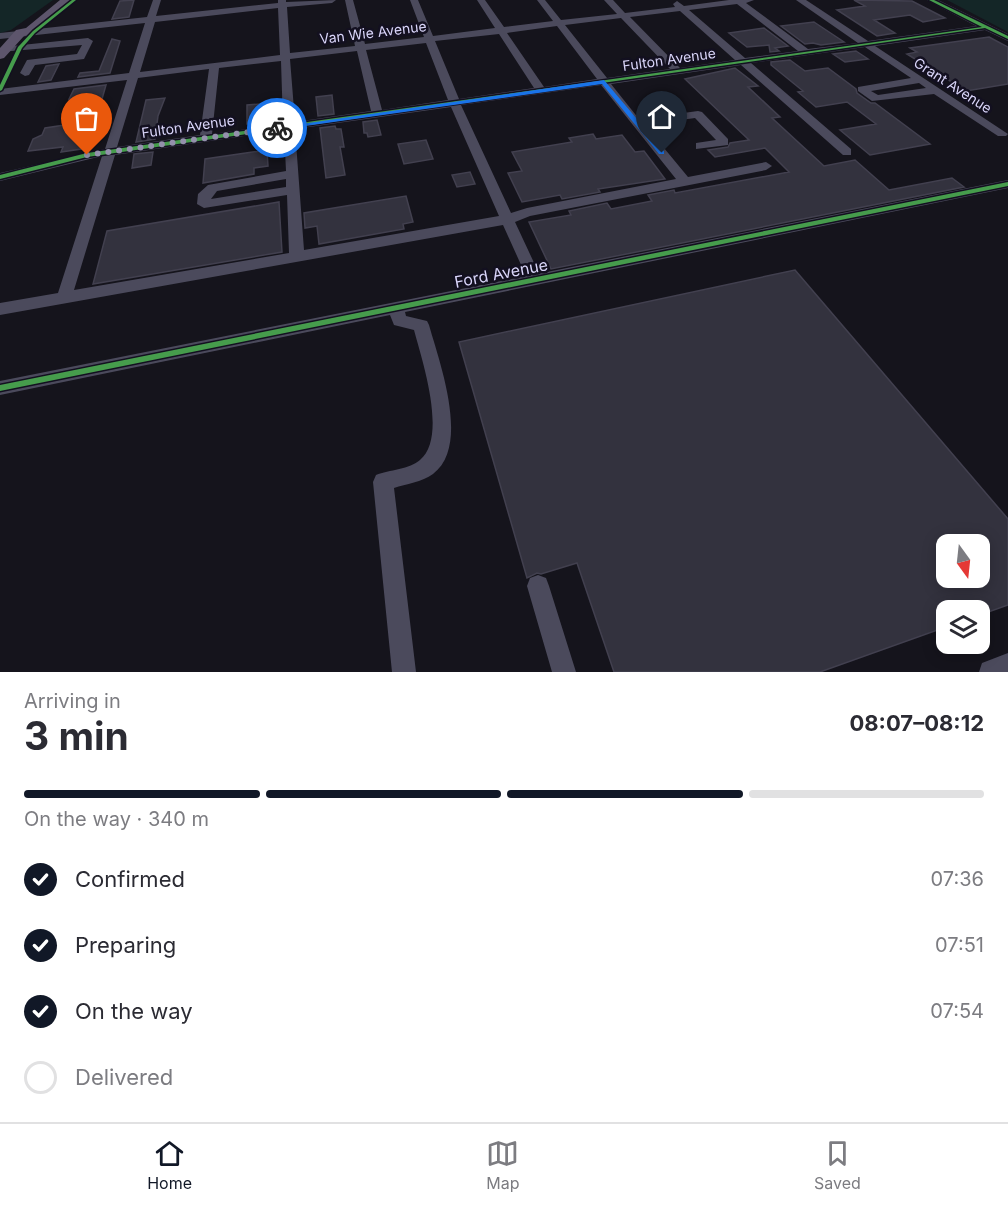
<!DOCTYPE html>
<meta charset="utf-8">
<style>
:root{--surface:#fff;--page:#f7f7f7;--text:#2b2b33;--muted:#7c7c81;--line:#e1e1e2;--accent:#111827}
body{margin:0;font-family:Inter,sans-serif;background:var(--page);color:var(--text);height:100vh;display:flex;flex-direction:column;font-size:22px;white-space:nowrap}
*{box-sizing:border-box;margin:0}
p{font-size:20px;color:var(--muted)}
.icon{flex:none;width:33px;height:33px;fill:none;stroke:currentColor;stroke-width:2;stroke-linecap:round;stroke-linejoin:round}
.map{position:relative;height:672px;overflow:hidden}
.sheet{display:flex;flex-direction:column;background:var(--surface);flex:1}
.sheet>*{flex:none}
.needle{width:39px;rotate:165deg}
.buttons{position:absolute;left:936px;top:534px;display:grid;gap:12px}
.buttons a{display:grid;place-items:center;width:54px;height:54px;border-radius:12px;background:var(--surface);box-shadow:0 3px 15px #0003;font-size:30px}
.pin{position:absolute;display:grid;place-items:center;width:51px;height:51px;color:#fff;margin:-62px -26px;border-radius:50% 50% 50% 0;rotate:-45deg;box-shadow:0 0 6px #0007}
.pin .icon{rotate:45deg}
.courier{position:absolute;display:grid;place-items:center;width:60px;height:60px;margin:-30px;border:4px solid #1a73e8;border-radius:50%;background:#fff;color:#222;box-shadow:0 2px 8px #0007}
.headline em{font-style:normal;font-weight:700}
.headline div{display:flex;flex-direction:column-reverse}
.headline{display:flex;align-items:center;justify-content:space-between;height:102px;padding:0 24px}
h1{font-size:39px;font-weight:700;line-height:45px}
.bar{display:grid;grid-template-columns:repeat(4,1fr);gap:9px 6px;align-content:center;height:72px;padding:0 24px}
.bar i{height:8px;border-radius:4px;background:var(--line)}
.bar .selected{background:var(--accent)}
.bar p{grid-column:span 4}
ol{padding:0 24px;list-style:none}
li{display:flex;align-items:center;gap:18px;height:66px}
li p{margin-inline-start:auto}
li .icon{padding:6px;border-radius:50%;background:var(--accent);color:#fff;stroke-width:4}
li:last-child{color:var(--muted)}
li i{width:33px;height:33px;border:3px solid var(--line);border-radius:50%}
.tabs{display:flex;justify-content:space-around;align-items:center;height:84px;border-top:2px solid var(--line);background:var(--surface);font-size:16px;color:var(--muted)}
.tabs a{display:grid;justify-items:center;gap:3px}
.tabs .selected{color:var(--accent)}
.map>svg:first-child{display:block}
.green{fill:#142627}
.building{fill:#33323e;stroke:#42404f;stroke-width:1.5;fill-rule:evenodd}
.lines{fill:none;stroke-linecap:round;stroke-linejoin:round}
.minor{fill:#4b4a5c;fill-rule:evenodd}
.major{fill:#5d556c;fill-rule:evenodd}
.cycleway-casing{stroke:#131020;stroke-width:3}
.cycleway{fill:#469c4c;fill-rule:evenodd}
.route{fill:#1a73e8}
.done{stroke:#9491ac;stroke-width:6;stroke-dasharray:0 10.8}
.labels{text-anchor:middle;dominant-baseline:central;stroke-width:5;stroke-linejoin:round;paint-order:stroke}
.far-street-label{font-size:14px;fill:#d9d5f9;stroke:#131020}
.street-label{font-size:16px;fill:#d9d5f9;stroke:#131020}
</style>
<div class="map">
<svg width="1008" height="672" viewBox="0 0 1008 672">
<rect width="100%" height="100%" fill="#15141c"/>
<!-- green -->
<path class="green" d="M0,0H53L11,30L0,33Z
M947,0H1008V32Z"/>
<!-- building -->
<path class="building" d="M134,0L129,17L112,19L120,1Z
M854,0L912,1L945,18L923,22L910,15L874,20L895,33L877,36L837,10L865,6Z
M814,22L844,42L821,45L813,43L805,44L781,26Z
M764,28L788,46L775,48L779,51L770,52L769,45L747,47L729,33Z
M989,37L1008,47V84L966,91L907,54L917,52L910,48Z
M112,39L120,41L110,73L78,77L80,73L99,71Z
M856,51L868,59L845,62L833,54Z
M790,60L805,71L828,68L856,89L857,93L871,103H875L930,144L870,155L840,130L876,124L847,102L816,107L798,92L803,91L771,65V62Z
M59,64L51,80L38,82L46,66Z
M735,68L758,86L748,87L780,117L772,118L824,166L855,160L889,190L952,178L964,187L551,269L529,222L571,215L569,211L607,203L611,209L652,201L648,195L674,190L675,193L789,172L765,148L715,157L708,150L728,147L730,143L749,140L685,79Z
M106,85L88,148L61,152L63,147L28,151L33,139L42,135L45,128L78,123L87,97L69,99L74,89Z
M332,95L334,114L318,116L316,97Z
M165,98L158,116L155,139L136,142L146,100Z
M260,104L259,108L263,107L262,122L247,124V105Z
M377,120L381,135L368,137L367,133H364L363,122Z
M335,126L336,129H341L344,147H340L345,175L326,178L320,128Z
M593,134L596,139L622,135L635,152L644,151L665,179L598,189L600,192L562,199L560,195L522,202L508,173L522,171L512,152L572,142L569,138Z
M426,140L433,159L404,164L398,144Z
M267,150L268,166L254,168V174L203,183L205,159Z
M153,152L151,165L132,168L134,154Z
M470,172L475,184L457,187L452,175Z
M406,196L413,222L403,224L404,229L319,244L317,226L305,228L304,213Z
M279,202L282,252L93,284L107,231Z
M795,270L1008,519V605L980,615V610H946V627L820,672H614L577,563L541,574L537,573L527,578L459,342ZM946,544H980V578H946Z"/>
<g class="lines">
<!-- minor -->
<path class="minor" d="M153,0H161L156,16L278,3V0H286V2L336,0L332,3L287,7L290,53L355,46L345,0H353L365,44L424,37L410,0H418L433,36L495,28L477,0H485L504,27L553,21L537,0H545L561,20L617,14L604,0H613L625,13L675,7L673,4L677,1L684,6L729,0H754L746,3L808,49L858,43L796,0H806L868,41L976,26L927,0H938L1008,34V41L985,30L875,46L1008,134L1006,136H998L934,94L872,101L858,91V87L911,78L865,47L751,63L851,149V155H843L741,65L611,84L639,119L698,111L702,112L728,139V145L696,149V143L716,140L695,118L645,125L688,177L766,162L772,166L766,170L530,216L515,222L536,267L529,272L522,267L503,225L0,315V303L58,293L102,156L0,181V173L105,149L127,80L0,95V89L129,73L145,23L0,39V33L147,17ZM737,4L798,51L745,58L689,10ZM278,8L280,55L140,72L155,22ZM680,11L735,60L680,68L630,17ZM621,18L670,69L607,78L565,25ZM557,26L597,79L544,87L507,33ZM499,34L534,88L459,99L435,41ZM426,43L448,100L382,110L366,50ZM357,51L371,111L295,122L290,59ZM281,61L283,124L212,134L219,68ZM209,69L200,135L117,147L138,78ZM919,83L926,88L878,95L871,91ZM601,85L676,179L527,208L511,213L461,105ZM451,107L499,216L304,250L295,129ZM284,130L286,171L208,185L198,194L197,204L204,208L287,195L289,253L74,290L115,155ZM286,179V187L211,199L217,191Z
M88,38L93,41L84,59L35,65L29,75L25,76L20,73L27,60L77,54L82,45L0,52V48L3,47Z
M1008,180V188L405,312L406,316L427,321L429,325C439,361 471,446 433,474C422,482 406,484 394,488L416,672H392L373,482L376,475C389,470 410,469 420,460C448,437 422,360 414,330L394,325L390,315L0,395V381Z
M538,575L546,578L549,586L576,672H552L527,586L530,578Z
M1008,653V672H979L982,663Z"/>
<!-- major -->
<path class="major" d="M60,0H72L34,32L24,36L4,58L0,59V48L16,30L26,28Z"/>
<defs>
<path id="cycleway" d="M72,0H76L35,33L22,48L2,90L0,91V85L18,47L33,31Z
M929,0H934L1008,36V39L985,28L87,157L0,179V175L87,153L982,27Z
M1008,182V186L0,391V385Z"/>
</defs>
<!-- cycleway casing -->
<use href="#cycleway" class="cycleway-casing"/>
<!-- cycleway -->
<use href="#cycleway" class="cycleway"/>
</g>
<!-- route -->
<path class="route" d="M604,80L664,151V154H659L602,84L277,130L274,128Z"/>
<g class="lines">
<!-- done -->
<path class="done" d="M87,155L277,128"/>
</g>
<g class="labels">
<!-- far-street labels -->
<g class="far-street-label">
<text transform="translate(373 32) rotate(-7)">Van Wie Avenue</text>
<text transform="translate(669 59) rotate(-8)">Fulton Avenue</text>
<text transform="translate(953 85) rotate(33)">Grant Avenue</text>
<text transform="translate(188 126) rotate(-8)">Fulton Avenue</text>
</g>
<!-- street labels -->
<g class="street-label">
<text transform="translate(501 273) rotate(-11)">Ford Avenue</text>
</g>
</g>
</svg>
<div class="buttons">
<a><svg class="needle" viewBox="-14 -14 28 28"><path d="M0-13l5 13h-10z" fill="#e53935"/><path d="M0 13l5-13h-10z" fill="#7c7c81"/></svg></a>
<a><svg class="icon" aria-label="layers" viewBox="0 0 24 24"><path d="M12 4l9 5-9 5-9-5zM3 14l9 5 9-5"/></svg></a>
</div>
<div class="pin" style="left:87px;top:155px;background:#ea580c"><svg class="icon" aria-label="bag" viewBox="0 0 24 24"><path d="M5 8h14l-1 12H6zM9 8a3 3 0 0 1 6 0"/></svg></div>
<div class="pin" style="left:662px;top:153px;background:#1f2937"><svg class="icon" aria-label="home" viewBox="0 0 24 24"><path d="M3 11l9-7 9 7M6 9v11h12V9"/></svg></div>
<div class="courier" style="left:277px;top:128px"><svg class="icon" aria-label="bike" viewBox="0 0 24 24"><circle cx="6" cy="16" r="4"/><circle cx="18" cy="16" r="4"/><path d="M6 16l4-8h5l3 8M10 8l3 8H6M13 5h3"/></svg></div>
</div>
<section class="sheet">
<div class="headline"><div><h1>3 min</h1><p>Arriving in</p></div><em>08:07–08:12</em></div>
<div class="bar"><i class="selected"></i><i class="selected"></i><i class="selected"></i><i></i><p>On the way · 340 m</p></div>
<ol>
<li><svg class="icon" aria-label="check" viewBox="0 0 24 24"><path d="M5 12l5 5 9-10"/></svg>Confirmed<p>07:36</p></li>
<li><svg class="icon" aria-label="check" viewBox="0 0 24 24"><path d="M5 12l5 5 9-10"/></svg>Preparing<p>07:51</p></li>
<li><svg class="icon" aria-label="check" viewBox="0 0 24 24"><path d="M5 12l5 5 9-10"/></svg>On the way<p>07:54</p></li>
<li><i></i>Delivered</li>
</ol>
</section>
<nav class="tabs">
<a class="selected"><svg class="icon" aria-label="home" viewBox="0 0 24 24"><path d="M3 11l9-7 9 7M6 9v11h12V9"/></svg>Home</a>
<a><svg class="icon" aria-label="map" viewBox="0 0 24 24"><path d="M3 6l6-2 6 2 6-2v14l-6 2-6-2-6 2zM9 4v14M15 6v14"/></svg>Map</a>
<a><svg class="icon" aria-label="saved" viewBox="0 0 24 24"><path d="M7 4h10v16l-5-4-5 4z"/></svg>Saved</a>
</nav>
